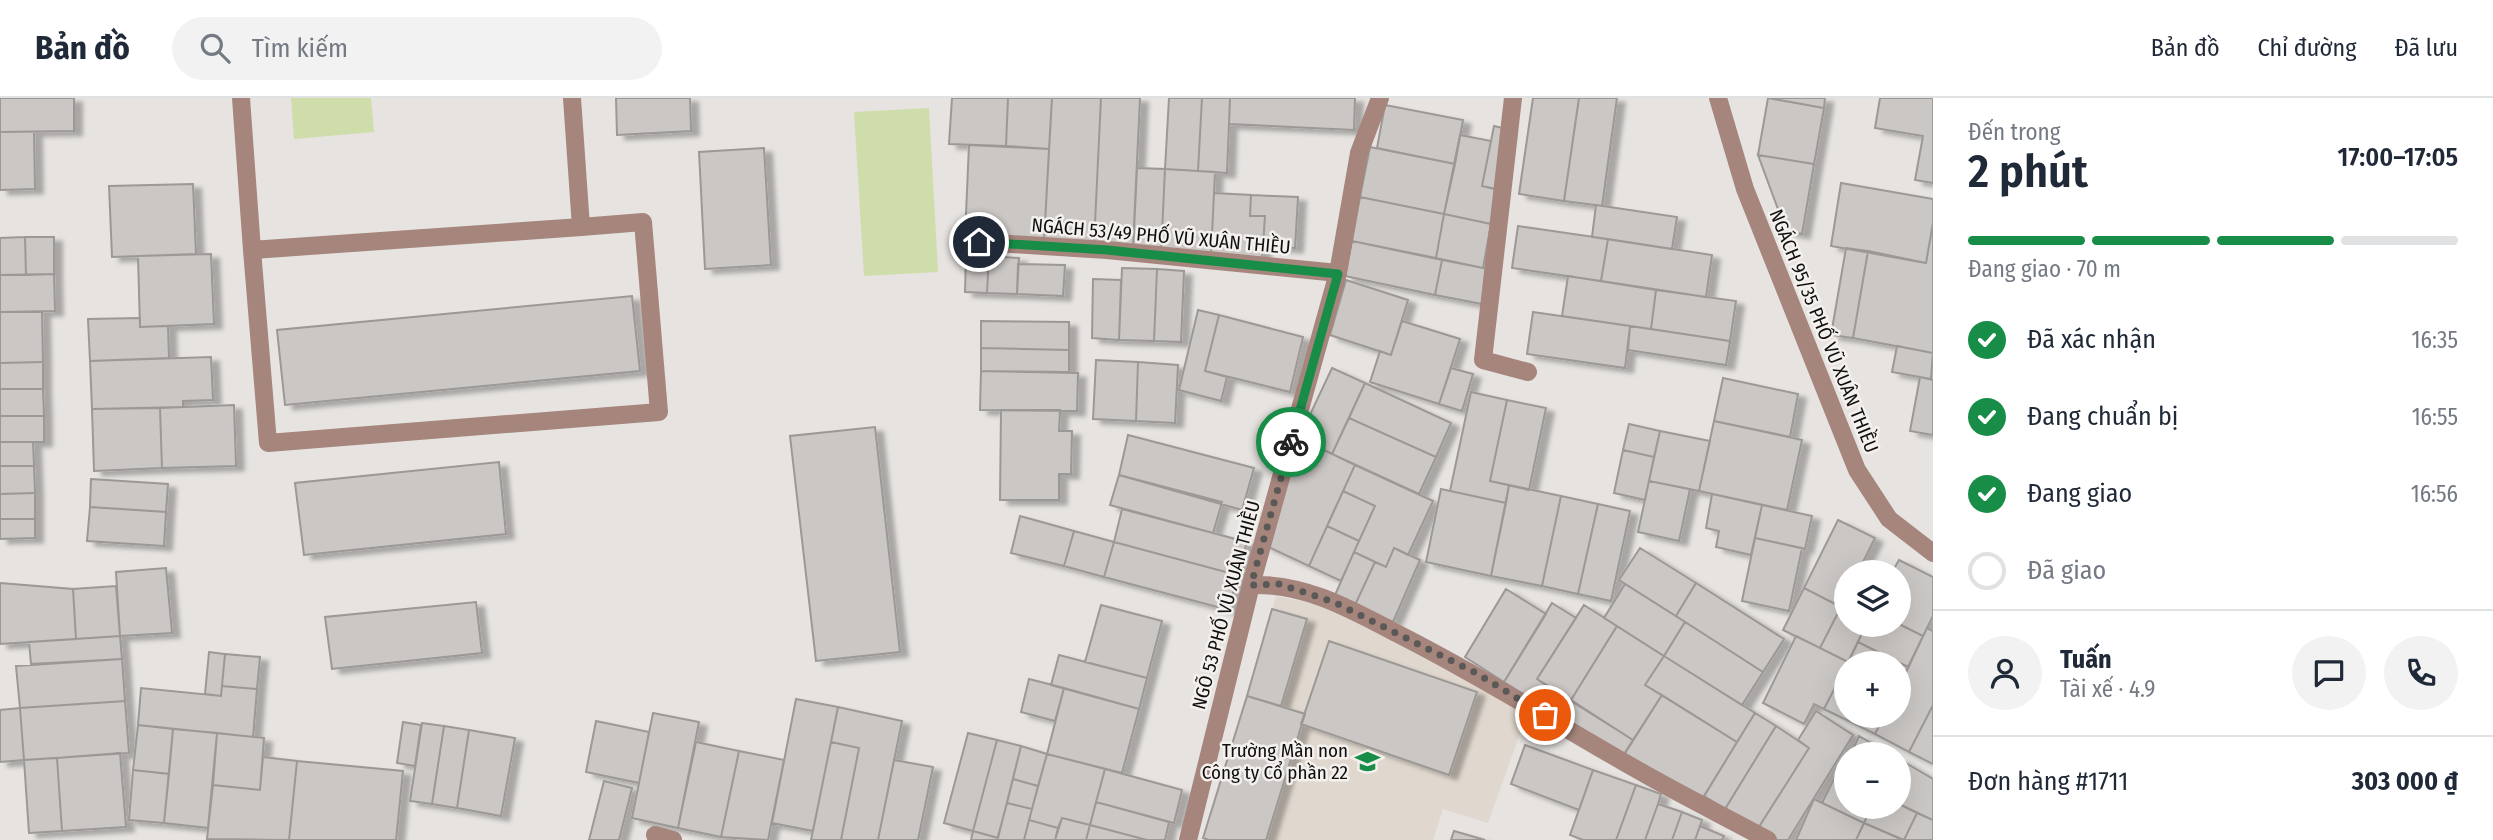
<!DOCTYPE html>
<html lang="vi">
<meta charset="utf-8">
<style>
:root{--surface:#fff;--page:#f2f2f3;--text:#1f2937;--muted:#747a83;--line:#e0e1e3;--accent:#178d48}
body{margin:0;font-family:"Fira Sans Condensed",sans-serif;background:var(--page);color:var(--text);height:100vh;display:flex;flex-direction:column;font-size:26px;white-space:nowrap}
*{box-sizing:border-box;margin:0}
p{font-size:23px;color:var(--muted)}
.icon{flex:none;width:38px;height:38px;fill:none;stroke:currentColor;stroke-width:2;stroke-linecap:round;stroke-linejoin:round}
.map{position:relative;flex:1;overflow:hidden}
.side{display:flex;flex-direction:column;background:var(--surface);width:560px}
.side>*{flex:none}
.buttons{position:absolute;left:1834px;top:462px;display:grid;gap:14px}
.buttons a{display:grid;place-items:center;width:77px;height:77px;border-radius:50%;background:var(--surface);box-shadow:0 7px 28px #0002;font-size:35px}
.pin{position:absolute;display:grid;place-items:center;width:60px;height:60px;color:#fff;margin:-30px;border:4px solid #fff;border-radius:50%;box-shadow:0 2px 7px #0007}
.courier{position:absolute;display:grid;place-items:center;width:70px;height:70px;margin:-35px;border:5px solid #178d48;border-radius:50%;background:#fff;color:#222;box-shadow:0 2px 9px #0007}
.overview em{font-style:normal;font-weight:600}
.overview div{display:flex;flex-direction:column-reverse}
.overview{display:flex;align-items:center;justify-content:space-between;height:119px;padding:0 35px}
h1{font-size:46px;font-weight:600;line-height:52px}
.bar{display:grid;grid-template-columns:repeat(4,1fr);gap:10px 7px;align-content:center;height:84px;padding:0 35px}
.bar i{height:9px;border-radius:5px;background:var(--line)}
.bar .selected{background:var(--accent)}
.bar p{grid-column:span 4}
.line{display:flex;align-items:center;gap:18px;padding:0 35px;border-top:2px solid var(--line)}
.line div{flex:1}
.round{display:grid;place-items:center;flex:none;width:74px;height:74px;border-radius:37px;background:var(--page)}
ol{padding:0 35px;list-style:none}
li{display:flex;align-items:center;gap:21px;height:77px}
li p{margin-inline-start:auto}
li .icon{padding:7px;border-radius:50%;background:var(--accent);color:#fff;stroke-width:4}
li:last-child{color:var(--muted)}
li i{width:38px;height:38px;border:4px solid var(--line);border-radius:50%}
header{display:flex;align-items:center;gap:42px;box-sizing:border-box;height:98px;padding:0 35px;background:var(--surface);border-bottom:2px solid var(--line)}
header strong{font-size:33px}
nav{display:flex;gap:38px;margin-inline-start:auto;font-size:24px}
.search{width:490px;height:63px;background:var(--page);display:flex;align-items:center;gap:18px;box-sizing:border-box;padding:0 24px;border-radius:38px;color:var(--muted);font-size:26px}
main{display:flex;flex:1;min-height:0}
.map>svg:first-child{display:block}
.built{fill:#e0d8ce}
.green{fill:#cfddab}
.building{fill:#cbc7c5;stroke:#9c9896;stroke-width:2;filter:url(#shadow)}
.lines{fill:none;stroke-linecap:round;stroke-linejoin:round}
.lane{stroke:#a5857c;stroke-width:18}
.street{stroke:#a5857c;stroke-width:18}
.done{stroke:#5a5957;stroke-width:7;stroke-dasharray:0 12.6}
.route{stroke:#178d48;stroke-width:9}
.labels{text-anchor:middle;dominant-baseline:central;stroke-width:5;stroke-linejoin:round;paint-order:stroke}
.street-label{font-size:19px;fill:#0f0e0d;stroke:#f4f0ed}
.poi-label{font-size:19px;fill:#0f0e0d;stroke:#f4f0ed;text-anchor:end}
</style>
<header>
<strong>Bản đồ</strong>
<div class="search"><svg class="icon" aria-label="search" viewBox="0 0 24 24"><circle cx="10" cy="10" r="6"/><path d="M15 15l6 6"/></svg>Tìm kiếm</div>
<nav><a>Bản đồ</a><a>Chỉ đường</a><a>Đã lưu</a></nav>
</header>
<main>
<div class="map">
<svg width="1933" height="742" viewBox="0 0 1933 742">
<defs>
<filter id="shadow"><feDropShadow dx="8" dy="4.5" stdDeviation="2" flood-color="#0004"/></filter>
</defs>
<rect width="100%" height="100%" fill="#e6e3e0"/>
<!-- built -->
<path class="built" d="M1276,498L1316,506L1384,536L1527,616L1488,725L1443,711L1433,742H1203Z"/>
<!-- green -->
<path class="green" d="M291,0H371L374,34L294,41Z
M929,10L938,174L864,178L854,14Z"/>
<!-- building -->
<path class="building" d="M0,0H74V33L0,34Z
M616,0H690L691,33L617,37Z
M952,0H1008L1006,48L949,46Z
M1008,0H1052L1049,51L1006,48Z
M1052,0H1101L1094,146L1044,143Z
M1101,0H1140L1133,148L1094,146Z
M1169,0H1202L1198,73L1165,71Z
M1202,0H1230L1227,75L1198,73Z
M1230,0H1355L1354,32L1229,26Z
M1533,0H1579L1564,103L1519,96Z
M1579,0H1617L1602,108L1564,103Z
M1768,0L1824,10L1814,66L1758,57Z
M1768,0H1825L1824,10Z
M1880,0H1933V85L1915,82L1923,38L1875,30Z
M1385,7L1463,22L1455,66L1377,50Z
M1494,28L1507,31L1496,91L1482,88Z
M0,34H34L35,91L0,92Z
M1460,37L1491,43L1482,88L1499,92L1491,126L1444,116Z
M969,47L1049,51L1044,143L965,139Z
M1370,49L1455,66L1444,116L1360,99Z
M764,50L771,167L705,171L699,54Z
M1758,57L1814,66L1802,136L1786,133Z
M1137,70L1165,71L1161,156L1133,154Z
M1165,71L1215,74L1211,158L1161,156Z
M1841,85L1933,101V125L1926,165L1831,148Z
M193,86L196,156L112,159L109,88Z
M1214,95L1251,97L1250,118H1265L1262,161L1211,158Z
M1251,97L1298,99L1295,150L1263,148L1265,118H1250Z
M1360,99L1444,116L1436,160L1352,143Z
M1596,107L1677,119L1672,151L1592,139Z
M1444,116L1491,126L1483,170L1436,160Z
M1933,125V255L1853,240L1868,153L1926,165Z
M1518,128L1608,141L1601,183L1512,170Z
M25,139L26,177H0V140Z
M25,139H54V176L26,177Z
M1608,141L1712,157L1706,199L1601,183Z
M1352,143L1442,162L1435,197L1345,178Z
M1846,150L1868,153L1853,240L1831,237Z
M211,156L214,226L140,229L138,158Z
M966,157L989,158L987,195L965,194Z
M989,158L1019,160L1017,196L987,195Z
M1442,162L1489,171L1482,206L1435,197Z
M1018,166L1065,167L1063,198L1017,196Z
M1122,170L1157,171L1154,243L1119,242Z
M1157,171L1184,173L1181,244L1154,243Z
M54,176L55,213L0,214V177Z
M1568,178L1656,192L1651,231L1562,218Z
M1093,181L1121,182L1119,242L1092,240Z
M1346,182L1408,202L1391,257L1330,237Z
M1656,192L1736,203L1730,243L1651,231Z
M632,198L640,273L285,307L277,232Z
M1198,212L1219,217L1205,273L1227,279L1221,303L1179,292Z
M0,214H42L43,264L0,265Z
M1533,214L1630,228L1625,270L1527,256Z
M1219,217L1303,239L1290,294L1205,273Z
M140,220V229L168,228L169,260L90,263L88,221Z
M981,223L1069,224V252L981,250Z
M1402,223L1460,241L1439,306L1370,284L1380,253L1391,257Z
M1630,228L1730,243L1726,267L1628,252Z
M1897,248L1933,255L1931,281L1892,274Z
M981,250L1069,252V274L981,273Z
M211,259L213,302L183,303V309L92,311L90,263Z
M1096,262L1138,264L1136,323L1093,321Z
M43,264V291H0V265Z
M1138,264L1178,267L1175,325L1136,323Z
M1332,270L1365,285L1332,356L1299,340Z
M1451,270L1473,276L1462,313L1439,306Z
M981,273L1078,275L1077,313L980,312Z
M1920,279L1933,282V337L1910,333Z
M1723,280L1798,296L1790,339L1714,323Z
M1365,285L1451,325L1436,359L1349,320Z
M0,291H43L44,318H0Z
M1471,294L1507,302L1490,383L1509,387L1506,405L1450,393Z
M1507,302L1546,310L1529,392L1490,383Z
M234,307L236,368L162,370L160,310Z
M160,310L162,370L94,373L92,311Z
M1001,312H1060L1059,333H1072L1071,376H1059V402H1000Z
M0,318H44V344H0Z
M1349,320L1436,359L1419,396L1332,356Z
M1714,323L1802,342L1787,412L1699,393Z
M1629,326L1660,333L1654,359L1623,352Z
M875,329L900,554L816,563L790,338Z
M1660,333L1710,343L1699,393L1649,383Z
M1128,337L1254,370L1242,412L1119,377Z
M1299,340L1355,367L1309,468L1264,447Z
M0,344H33L34,368H0Z
M1623,352L1654,359L1645,402L1614,395Z
M499,364L506,436L304,457L295,385Z
M1355,367L1433,403L1408,457L1394,450L1386,469L1354,454L1375,408L1343,393Z
M0,368H34L35,395L0,396Z
M1119,377L1222,404L1213,435L1110,407Z
M91,381L168,386L166,414L90,409Z
M1649,383L1690,391L1679,443L1638,434Z
M1509,387L1561,398L1542,488L1491,478Z
M1441,391L1506,405L1491,478L1426,464Z
M1343,393L1375,408L1359,443L1327,428Z
M35,395V421H0V396Z
M1712,396L1762,407L1751,457L1716,449L1719,433L1706,430Z
M1561,398L1598,406L1578,496L1542,488Z
M1598,406L1630,413L1611,503L1578,496Z
M1762,407L1812,418L1805,451L1755,440Z
M90,409L166,414L164,448L87,443Z
M1122,411L1247,444L1237,477L1114,444Z
M1020,418L1074,433L1064,468L1011,455Z
M0,421H35V440L0,441Z
M1838,422L1875,440L1858,474H1846V498L1841,509L1804,490Z
M1327,428L1359,443L1341,483L1309,468Z
M1074,433L1114,444L1104,479L1064,468Z
M1755,440L1802,450L1789,513L1742,503Z
M1114,444L1237,477L1229,512L1104,479Z
M1394,450L1420,462L1393,524L1355,507L1375,464L1386,469Z
M1640,450L1696,485L1676,518L1619,482Z
M1354,454L1375,464L1355,507L1335,497Z
M1899,462L1933,479V518L1923,538L1899,526V474H1892Z
M166,470L172,535L120,538L116,474Z
M0,485L73,491L76,541L0,546Z
M1696,485L1784,541L1763,574L1676,518Z
M1625,486L1685,524L1664,558L1604,520Z
M116,488L120,538L76,541L73,491Z
M1804,490L1841,509L1820,550L1783,532Z
M1506,491L1546,516L1504,584L1465,559Z
M476,504L482,555L332,571L325,519Z
M1552,505L1576,520L1537,581L1555,593L1545,610L1504,584Z
M1101,507L1162,523L1147,580L1085,564Z
M1584,507L1617,528L1571,602L1537,581Z
M1841,509L1846,512V527H1866L1848,564L1820,550Z
M1272,511L1307,521L1281,608L1247,598Z
M1685,524L1763,574L1742,607L1664,558Z
M1899,526L1923,538L1908,569L1858,544L1866,527Z
M1617,528L1664,558L1645,587L1662,597L1633,642L1571,602Z
M1927,530L1933,533V607L1909,654L1875,636L1884,618H1899V589Z
M120,538L122,561L31,566L29,544Z
M1796,538L1848,564L1824,611L1814,606L1804,626L1763,605Z
M1329,543L1477,594L1449,677L1301,626Z
M1858,544L1908,569L1899,589V565H1848Z
M209,554L225,556L221,598L205,596Z
M225,556L260,559L257,591L222,588Z
M1059,557L1147,580L1139,611L1051,587Z
M1664,558L1755,615L1737,644L1645,587Z
M122,561L125,603L20,610L16,568Z
M1842,576L1846,578V618H1884L1875,636L1824,611Z
M1029,581L1064,590L1055,623L1021,614Z
M222,588L257,591L253,639L138,627L141,590L221,598Z
M1064,590L1139,611L1122,675L1047,656Z
M1555,593L1633,642L1622,659L1545,610Z
M1662,597L1737,644L1700,705L1624,657Z
M1247,598L1305,616L1266,742H1209L1203,740Z
M796,601L838,609L813,733L772,725Z
M125,603L129,655L24,662L20,610Z
M1933,607V666L1909,654Z
M838,609L902,623L878,742H841L859,650L831,644Z
M20,610L24,662L0,664V612Z
M1816,613L1853,637L1788,742H1774L1757,732L1809,650L1798,642Z
M653,615L699,624L678,730L632,720Z
M1755,615L1776,628L1725,711L1704,698Z
M596,623L649,634L639,685L586,674Z
M403,624L421,627L415,668L397,665Z
M422,625L444,628L432,706L410,703Z
M138,627L173,631L169,676L133,672Z
M444,628L469,632L457,710L432,706Z
M1776,628L1809,650L1757,732L1725,711Z
M173,631L217,635L208,730L164,725Z
M469,632L515,640L501,718L457,710Z
M217,635L264,640L260,692L213,687Z
M968,635L997,642L973,733L944,725Z
M1859,638L1890,656H1851Z
M997,642L1021,648L998,740L973,733Z
M696,644L739,653L721,739L678,730Z
M831,644L859,650L841,742H811Z
M1525,647L1593,672L1579,712L1511,686Z
M1021,648L1047,656L1038,688L1013,681Z
M739,653L784,662L768,742L721,739Z
M120,655L126,729L62,733L57,660Z
M1047,656L1105,671L1090,727L1062,720L1058,730L1029,722Z
M263,659L297,663L289,742L207,741L213,687L260,692Z
M57,660L62,733L29,735L24,662Z
M1899,661L1933,681V722L1899,706Z
M894,662L933,669L918,742H878Z
M297,663L403,673L396,742H289Z
M1105,671L1182,692L1174,725L1096,704Z
M133,672L169,676L164,725L129,722Z
M1593,672L1636,687L1616,742H1583L1570,737Z
M1836,677L1846,681V709H1871L1864,725L1822,705Z
M1013,681L1038,688L1032,711L1007,705Z
M604,683L632,690L619,742H589Z
M1636,687L1661,696L1658,706L1645,742H1616Z
M1814,701L1864,725L1856,742H1796Z
M1096,704L1169,724L1165,742H1147L1090,727Z
M1007,705L1032,711L1024,742H997Z
M1658,706L1682,714L1672,742H1645Z
M1899,706L1917,715L1904,742L1864,725L1871,709H1899Z
M1682,714L1702,722L1695,742H1672Z
M1917,715L1933,722V742H1904Z
M1062,720L1090,727L1086,742H1055Z
M1029,722L1058,730L1055,742H1024Z
M1864,725L1903,742H1856Z
M1090,727L1147,742H1086Z
M1700,728L1724,738L1722,742H1695Z
M973,733L998,740L997,742H971Z
M1454,733L1485,742H1451Z"/>
<g class="lines">
<!-- lane -->
<path class="lane" d="M241,0L252,152L581,129L572,0
M1513,0L1483,262L1528,274
M980,144L1107,152L1338,175
M252,152L268,345L659,314L643,124L581,129
M1251,487C1306,485 1352,512 1400,537C1481,578 1557,626 1636,671C1679,696 1724,718 1768,742
M655,737L673,742"/>
<!-- street -->
<path class="street" d="M1718,0L1745,91L1857,372L1889,421L1933,455
M1188,742L1251,487L1338,175L1359,55L1380,0"/>
</g>
<g class="lines">
<!-- done -->
<path class="done" d="M1291,344L1251,487L1279,486L1334,504L1476,575L1545,617"/>
<!-- route -->
<path class="route" d="M979,144L1107,152L1338,176L1291,344"/>
</g>
<!-- icons -->
<defs>
<symbol id="school-bare" viewBox="-9 -9 18 18"><path d="M0-5L7-2L0 1L-7-2ZM-4 1L0 2.5L4 1V4Q0 6-4 4Z" fill="#178d48" stroke="#f4f0ed" stroke-width="2.5" paint-order="stroke"/></symbol>
</defs>
<g fill-rule="evenodd">
<use href="#school-bare" x="1350" y="646" width="35" height="35"/>
</g>
<g class="labels">
<!-- street labels -->
<g class="street-label">
<text transform="translate(1161 138) rotate(5)">NGÁCH 53/49 PHỐ VŨ XUÂN THIỀU</text>
<text transform="translate(1824 233) rotate(68)">NGÁCH 95/35 PHỐ VŨ XUÂN THIỀU</text>
<text transform="translate(1226 507) rotate(-75)">NGÕ 53 PHỐ VŨ XUÂN THIỀU</text>
</g>
<!-- poi labels -->
<g class="poi-label">
<text x="1348" y="652">Trường Mần non<tspan x="1348" dy="22">Công ty Cổ phần 22</tspan></text>
</g>
</g>
</svg>
<div class="buttons">
<a><svg class="icon" aria-label="layers" viewBox="0 0 24 24"><path d="M12 4l9 5-9 5-9-5zM3 14l9 5 9-5"/></svg></a>
<a>+</a>
<a>−</a>
</div>
<div class="pin" style="left:1545px;top:617px;background:#ea580c"><svg class="icon" aria-label="bag" viewBox="0 0 24 24"><path d="M5 8h14l-1 12H6zM9 8a3 3 0 0 1 6 0"/></svg></div>
<div class="pin" style="left:979px;top:144px;background:#1f2937"><svg class="icon" aria-label="home" viewBox="0 0 24 24"><path d="M3 11l9-7 9 7M6 9v11h12V9"/></svg></div>
<div class="courier" style="left:1291px;top:344px"><svg class="icon" aria-label="bike" viewBox="0 0 24 24"><circle cx="6" cy="16" r="4"/><circle cx="18" cy="16" r="4"/><path d="M6 16l4-8h5l3 8M10 8l3 8H6M13 5h3"/></svg></div>
</div>
<section class="side">
<div class="overview"><div><h1>2 phút</h1><p>Đến trong</p></div><em>17:00–17:05</em></div>
<div class="bar"><i class="selected"></i><i class="selected"></i><i class="selected"></i><i></i><p>Đang giao · 70 m</p></div>
<ol>
<li><svg class="icon" aria-label="check" viewBox="0 0 24 24"><path d="M5 12l5 5 9-10"/></svg>Đã xác nhận<p>16:35</p></li>
<li><svg class="icon" aria-label="check" viewBox="0 0 24 24"><path d="M5 12l5 5 9-10"/></svg>Đang chuẩn bị<p>16:55</p></li>
<li><svg class="icon" aria-label="check" viewBox="0 0 24 24"><path d="M5 12l5 5 9-10"/></svg>Đang giao<p>16:56</p></li>
<li><i></i>Đã giao</li>
</ol>
<div class="line" style="height:126px"><a class="round"><svg class="icon" aria-label="person" viewBox="0 0 24 24"><circle cx="12" cy="8" r="4"/><path d="M4 21q1-7 8-7t8 7"/></svg></a><div><b>Tuấn</b><p>Tài xế · 4.9</p></div><a class="round"><svg class="icon" aria-label="chat" viewBox="0 0 24 24"><path d="M4 5h16v11H9l-5 4z"/></svg></a><a class="round"><svg class="icon" aria-label="phone" viewBox="0 0 24 24"><path d="M5 4h4l2 5-3 2q2 4 5 5l2-3 5 2v4C11 20 4 13 5 4z"/></svg></a></div>
<div class="line" style="height:91px"><div>Đơn hàng #1711</div><b>303 000 ₫</b></div>
</section>
</main>
